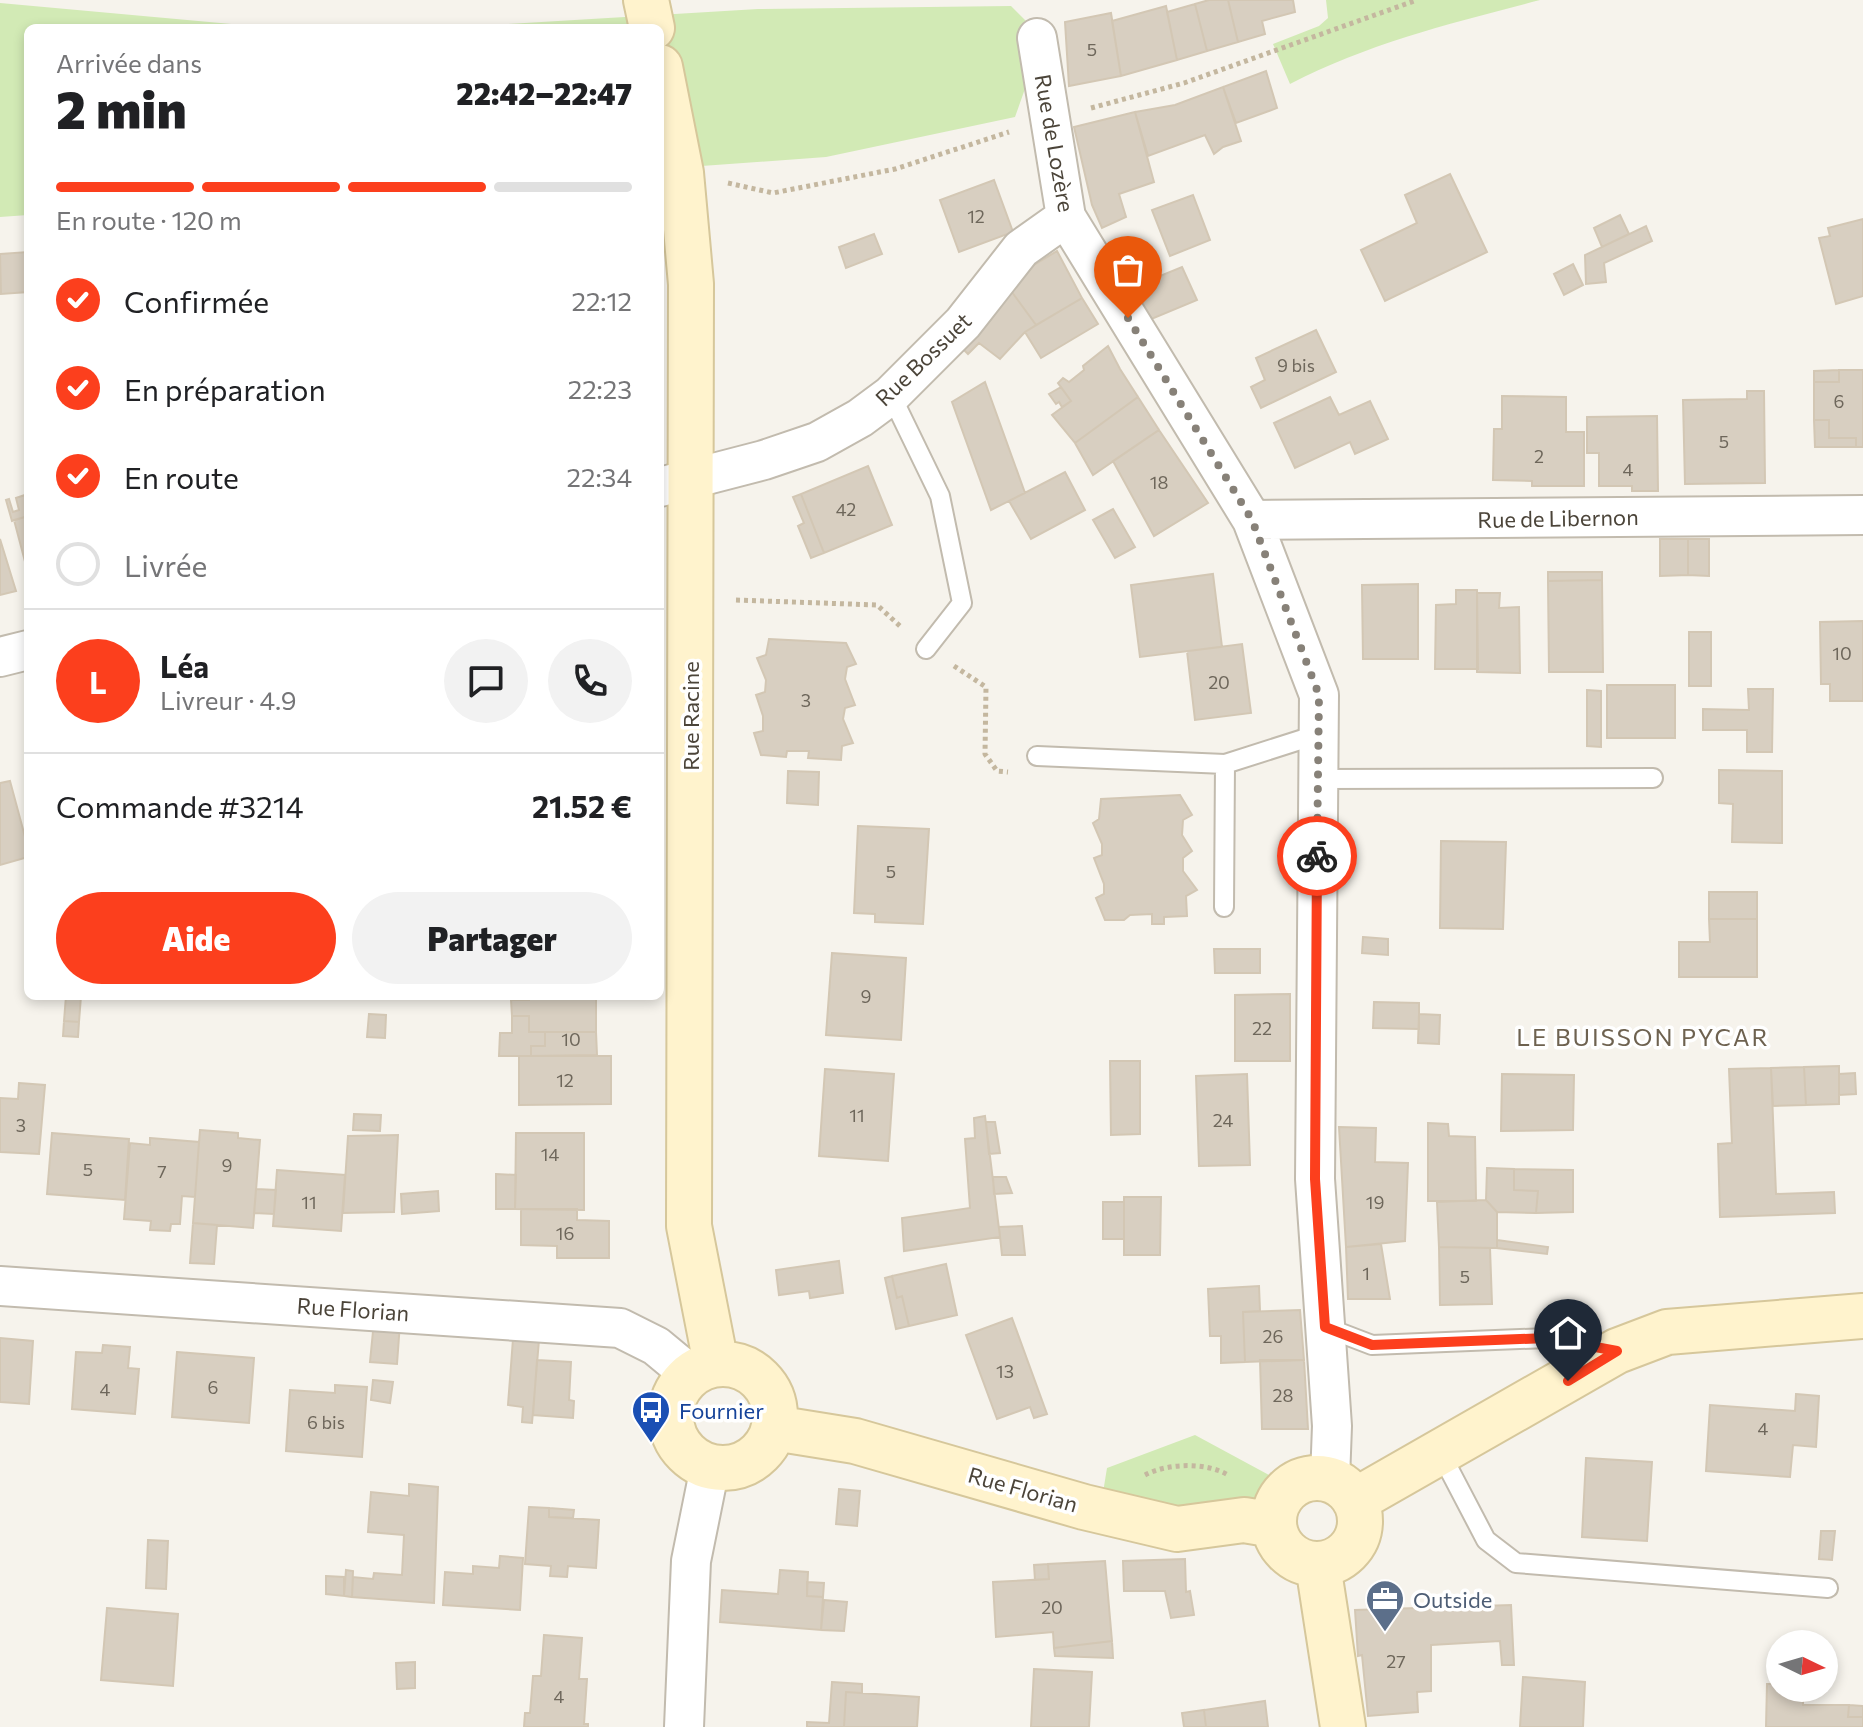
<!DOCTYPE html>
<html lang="fr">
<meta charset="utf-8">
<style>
:root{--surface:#fff;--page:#f2f2f2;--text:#202124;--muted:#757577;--line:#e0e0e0;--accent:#fc3f1d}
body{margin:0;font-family:Commissioner,sans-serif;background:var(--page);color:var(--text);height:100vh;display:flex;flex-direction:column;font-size:30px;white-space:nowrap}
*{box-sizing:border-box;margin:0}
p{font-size:26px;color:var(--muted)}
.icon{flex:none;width:44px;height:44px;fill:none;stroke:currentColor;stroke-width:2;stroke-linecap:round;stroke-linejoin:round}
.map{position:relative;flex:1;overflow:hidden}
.side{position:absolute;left:24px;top:24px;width:640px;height:976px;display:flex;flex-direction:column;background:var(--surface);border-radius:12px;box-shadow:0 4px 12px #0003}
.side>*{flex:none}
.needle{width:52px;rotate:95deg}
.buttons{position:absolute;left:1766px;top:1630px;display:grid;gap:16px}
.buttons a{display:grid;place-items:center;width:72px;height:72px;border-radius:50%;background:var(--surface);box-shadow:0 4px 12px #0003;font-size:40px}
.pin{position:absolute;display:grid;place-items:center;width:68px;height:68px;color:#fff;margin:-82px -34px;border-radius:50% 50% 50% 0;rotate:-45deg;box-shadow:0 0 8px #0007}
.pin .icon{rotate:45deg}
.courier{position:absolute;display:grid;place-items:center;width:80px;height:80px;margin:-40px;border:6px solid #fc3f1d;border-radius:50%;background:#fff;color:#222;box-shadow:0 2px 10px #0007}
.summary em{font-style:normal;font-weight:800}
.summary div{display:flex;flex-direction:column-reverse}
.summary{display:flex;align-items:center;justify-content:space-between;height:136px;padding:0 32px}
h1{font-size:52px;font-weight:800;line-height:60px}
.bar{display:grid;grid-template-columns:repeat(4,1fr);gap:12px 8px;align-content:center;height:96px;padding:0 32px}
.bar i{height:10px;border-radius:6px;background:var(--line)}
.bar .on{background:var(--accent)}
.bar p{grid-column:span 4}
.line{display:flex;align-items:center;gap:20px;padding:0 32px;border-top:2px solid var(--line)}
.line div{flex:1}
.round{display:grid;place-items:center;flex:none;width:84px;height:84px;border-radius:42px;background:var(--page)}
ol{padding:0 32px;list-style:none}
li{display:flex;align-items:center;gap:24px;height:88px}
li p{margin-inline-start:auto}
li .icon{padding:8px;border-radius:50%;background:var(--accent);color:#fff;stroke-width:4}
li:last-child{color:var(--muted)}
li i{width:44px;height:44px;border:4px solid var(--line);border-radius:50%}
.cta{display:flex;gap:16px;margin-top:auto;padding:16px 32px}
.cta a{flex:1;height:92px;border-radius:48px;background:var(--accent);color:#fff;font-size:32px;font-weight:800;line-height:92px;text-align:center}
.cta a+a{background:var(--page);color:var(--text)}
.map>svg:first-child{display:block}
.green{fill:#d2eab5}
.building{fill:#d8cfc1;stroke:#d3c7b4;stroke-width:2}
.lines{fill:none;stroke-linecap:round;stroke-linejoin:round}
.lane-casing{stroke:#c2bbae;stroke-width:22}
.street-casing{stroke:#c2bbae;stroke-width:42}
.secondary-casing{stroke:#d6c79b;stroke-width:48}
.path{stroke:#c4b79f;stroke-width:5;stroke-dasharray:4 4;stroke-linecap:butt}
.lane{stroke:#fff;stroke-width:18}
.street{stroke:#fff;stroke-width:38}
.secondary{stroke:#fff3cd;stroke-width:44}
.done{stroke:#878178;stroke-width:8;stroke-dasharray:0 14.4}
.route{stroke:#fc3f1d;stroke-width:10}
.labels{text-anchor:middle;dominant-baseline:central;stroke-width:7;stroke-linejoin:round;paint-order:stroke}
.number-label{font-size:18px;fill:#6e675b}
.street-label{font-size:22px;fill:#4b4439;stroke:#fff}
.transit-label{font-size:22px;fill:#164399;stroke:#fff;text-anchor:start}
.service-label{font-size:22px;fill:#4e5e75;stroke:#fff;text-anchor:start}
.neighbourhood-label{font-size:24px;letter-spacing:2px;fill:#6e6250;stroke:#fff}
</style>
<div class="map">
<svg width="1863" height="1727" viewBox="0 0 1863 1727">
<rect width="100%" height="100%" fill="#f6f3ec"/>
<!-- green -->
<path class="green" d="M1326,0H1540C1453,23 1371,42 1290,84L1273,44L1319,26L1328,18Z
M0,3L274,28H28V215L0,217Z
M1011,6L1027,22V83L1015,117L826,157L660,169V28H443L758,9Z
M1195,1435L1269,1475L1260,1508L1100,1511L1107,1468Z"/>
<!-- building -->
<path class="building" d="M1209,0H1228L1238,42L1207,51L1195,4Z
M1228,0H1293L1295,12L1262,21L1265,34L1238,42Z
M1195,4L1207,51L1177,60L1167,12Z
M1166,6L1177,60L1121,76L1112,21Z
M1111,13L1121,76L1069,86L1065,22Z
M1266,71L1277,108L1236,123L1223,87Z
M1223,87L1241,141L1223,147L1214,154L1205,135L1148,156L1135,112L1175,105Z
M1135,112L1154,182L1119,194L1126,217L1102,228L1092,205L1074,127Z
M1450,174L1487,252L1385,301L1361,250L1417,223L1405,195Z
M994,180L1013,232L959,252L940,200Z
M1193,195L1210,240L1170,256L1152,210Z
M1620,215L1629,234L1602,247L1594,228Z
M1863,219V296L1836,304L1819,238L1830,236L1828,228Z
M1646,226L1652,241L1604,263L1606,282L1586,284L1585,255Z
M874,234L882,254L846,268L839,247Z
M1057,251L1082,298L1036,325L1009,288L1034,265Z
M28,252V292L1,294L0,254Z
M1573,264L1583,285L1564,295L1554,274Z
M1182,267L1197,300L1149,320L1133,287Z
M1009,288L1036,325L1025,332L1000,359L979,343L968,354L960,346Z
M1082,298L1098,324L1041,358L1025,332Z
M1316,330L1336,372L1261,408L1251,387L1265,380L1256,358Z
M1108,346L1120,369L1138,397L1075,443L1052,415L1071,401L1058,383L1063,378L1069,382L1084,370L1083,366Z
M1839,370H1863V447H1856V438H1829V420H1814V382H1839Z
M1839,370V382H1814V371Z
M985,382L1025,493L991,510L952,402Z
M1061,387L1071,401L1062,407L1059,402L1056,404L1049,394Z
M1747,391H1764L1765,483L1685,484L1683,400L1747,399Z
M1502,396L1566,397V432H1584V486H1532V481L1493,480L1494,429H1502Z
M1138,397L1159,430L1093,475L1075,443Z
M1330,397L1339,415L1370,401L1388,439L1355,454L1350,442L1295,468L1274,423Z
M1657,416L1658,491H1632V486H1599V453H1587V417Z
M1814,420H1829V438H1856V447H1815Z
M1159,430L1208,503L1154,536L1113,461Z
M868,466L892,525L824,553L801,494Z
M1065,472L1085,510L1031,539L1009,501Z
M28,494V516L12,521L6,500L9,499L13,512L19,510L16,498Z
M801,494L824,553L811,558L798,526L804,523L793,497Z
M1113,509L1135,547L1115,558L1093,520Z
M28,516V573L14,520Z
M0,539L16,591L0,595Z
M1660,539H1688V575L1660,576Z
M1688,539H1709V576L1688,575Z
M1548,572H1602V580L1548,581Z
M1213,574L1222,647L1140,657L1131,585Z
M1602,580L1603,672H1549L1548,581Z
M1418,584V659H1363L1362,585Z
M1456,590H1477L1478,669H1435L1436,605L1456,604Z
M1477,593H1500L1499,608L1519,607L1520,673L1477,672Z
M1863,621V701H1830V684H1821L1820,622Z
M1689,632H1711V686H1689Z
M769,639L846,643L856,664L847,667L845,679L855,705L845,708L843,719L853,743L842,746L841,760L808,758L809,751H787L786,757L761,755L754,733L763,731V716L756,695L765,692L766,680L757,658L766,655Z
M1242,644L1251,713L1195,720L1187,651Z
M1607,685H1675V738H1607Z
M1748,689H1773L1772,752H1747V730H1703V709L1749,710Z
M1587,690L1601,691V747L1587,746Z
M1719,770L1782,771V843L1732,842L1733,804L1719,803Z
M788,771L819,772L818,805L787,803Z
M10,781L28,848V857L0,865V783Z
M1180,795L1192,815L1183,820L1182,835L1192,851L1183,858V871L1197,890L1186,896L1187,916L1164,917V924H1152V914L1130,915L1124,920H1105L1096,898L1104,894V884L1094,858L1102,855V844L1093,823L1099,819L1101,799Z
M858,826L929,829L923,924L875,922V914L854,913Z
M1441,841L1506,842L1503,929L1440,928Z
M1709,892H1757V919H1709Z
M1709,919H1757V977H1679V942H1710Z
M1363,937L1388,939V955L1362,953Z
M1214,949H1260V973H1215Z
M832,953L906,958L901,1040L826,1035Z
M1290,994V1061H1235V995Z
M66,996H81L79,1022L64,1021Z
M529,996H596V1032H529V1016H512L511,1000H529Z
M1374,1002L1419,1003V1029L1373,1028Z
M369,1014L386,1015L385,1038L367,1037Z
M1419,1014L1440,1015L1439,1044L1418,1043Z
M512,1016H529V1032H545V1046H531V1056H499L500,1033H512Z
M64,1021L79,1022L78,1037L63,1036Z
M545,1032H596L597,1055L531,1056V1046H545Z
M519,1056H611V1104L519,1105Z
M1110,1061H1140V1134L1111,1135Z
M1839,1066V1104L1806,1105L1804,1067Z
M1804,1067L1806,1105L1773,1106L1771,1068Z
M1771,1068L1776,1194L1834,1192L1835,1213L1720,1217L1718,1144L1732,1143L1729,1069Z
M825,1069L894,1074L888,1161L819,1156Z
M1855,1073L1856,1094L1839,1095V1074Z
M1247,1074L1250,1165L1199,1166L1196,1076Z
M1502,1074L1574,1075L1573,1130L1501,1131Z
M19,1083L45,1085L39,1154L0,1152V1098L18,1099Z
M354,1114L381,1115L380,1131L353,1130Z
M985,1116L1000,1237L904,1251L902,1218L970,1208L965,1139L975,1138L974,1118Z
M986,1122H995L1000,1153L989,1154Z
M1428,1123L1448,1124L1449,1136L1475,1137L1476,1201H1428Z
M1339,1127L1376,1128L1375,1162L1408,1163L1405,1241L1346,1247Z
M200,1130L238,1133V1138L260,1140L253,1228L193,1223Z
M52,1133L129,1139L125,1200L47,1194Z
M516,1133H584V1210L515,1209Z
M398,1135L394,1212L343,1213L348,1136Z
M150,1138L199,1142L195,1197L182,1196L180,1224H171L170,1231L150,1230L151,1221L124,1219L130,1143L150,1145Z
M1487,1168L1514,1169V1190L1538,1191L1536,1213L1497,1212L1486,1200Z
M1514,1169L1573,1170V1212L1536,1213L1538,1191L1514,1190Z
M277,1170L345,1175L341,1231L273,1226Z
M496,1174L516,1175L515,1209H496Z
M993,1177H1006L1012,1193L994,1194Z
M256,1189L276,1190L274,1214L254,1213Z
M438,1191L439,1211L402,1214L401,1194Z
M1124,1197H1161L1160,1255H1124Z
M1486,1200L1497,1212V1248L1439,1247L1437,1202Z
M1103,1202H1124V1239H1103Z
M521,1209H577V1220L609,1221V1258H557V1246L521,1245Z
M193,1223L217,1225L214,1264L190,1263Z
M1022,1226L1025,1255H1002L999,1227Z
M1497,1240L1548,1247L1547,1254L1497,1248Z
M1381,1244L1390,1299H1348L1346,1247Z
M1439,1247L1490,1248L1492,1304L1440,1305Z
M839,1261L843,1293L810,1298L809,1291L779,1295L776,1270Z
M946,1264L957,1315L909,1326L902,1296L897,1298L892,1276Z
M892,1276L897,1298L902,1296L909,1326L896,1329L885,1278Z
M1259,1286L1260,1311L1243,1312L1245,1362L1221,1363V1336H1210L1208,1289Z
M1300,1310L1304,1360L1245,1362L1243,1312Z
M1012,1318L1047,1414L1034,1418L1030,1407L997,1419L966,1335Z
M374,1321L400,1323L397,1364L370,1362Z
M0,1338L33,1341L29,1404L0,1402Z
M513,1339L539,1340L532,1423L522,1422L523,1407L508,1405Z
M103,1345L130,1347L128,1368L139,1369L135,1414L72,1409L76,1352L102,1353Z
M177,1352L254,1358L249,1423L172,1417Z
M537,1360L571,1362L569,1400L574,1401L573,1418L533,1415Z
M1260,1360H1304L1308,1429H1262Z
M373,1380L393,1382L390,1403L371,1400Z
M335,1385L367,1387L362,1457L286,1451L290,1390L335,1393Z
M1796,1394L1819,1396L1816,1447L1793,1445L1790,1477L1706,1471L1710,1405L1795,1411Z
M1586,1458L1652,1462L1647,1541L1582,1537Z
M409,1484L438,1487L434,1603L352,1597L353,1577L373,1579L374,1573L402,1575L404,1535L368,1532L371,1492L409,1496Z
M839,1489L860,1491L857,1526L836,1524Z
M529,1507L549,1508V1517L599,1520L596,1568L568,1566L567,1577L550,1576L551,1566L525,1564Z
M549,1508L574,1510L573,1518L549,1517Z
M1821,1531H1835L1832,1560L1819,1559Z
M148,1540L168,1541L166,1589L146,1588Z
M500,1556L523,1558L520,1610L443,1605L445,1572L473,1574V1566L499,1568Z
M1185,1559L1186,1592L1190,1591L1194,1615L1171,1618L1165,1591H1124L1123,1561Z
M1105,1561L1112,1641L1054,1648L1053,1632L996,1637L993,1582L1049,1579L1048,1564Z
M1048,1564L1049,1579L1035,1580L1034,1565Z
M346,1570L353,1571L352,1597L344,1596Z
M780,1570L808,1572L807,1596L823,1597L821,1630L720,1622L722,1590L778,1594Z
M326,1576L344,1577V1596L326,1594Z
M807,1582L824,1583L823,1597L807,1596Z
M824,1600L847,1602L844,1631L821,1630Z
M1511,1605L1514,1665H1502L1500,1641L1431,1645V1691L1417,1692L1418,1712L1368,1716L1362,1655L1358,1656L1355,1610Z
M107,1608L178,1614L173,1686L101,1680Z
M544,1635L582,1638L579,1679H587L584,1724H588V1727H524L525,1713H530L533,1676H541Z
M1112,1641L1113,1658L1055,1656L1054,1648Z
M415,1662V1688L397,1689L396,1663Z
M1034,1669L1092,1672L1089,1727H1031Z
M1523,1677L1585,1682L1583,1727H1520Z
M832,1682L862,1684V1693L846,1692L844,1727H807V1722L829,1723Z
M1767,1684H1780V1688H1803V1705H1849L1848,1717H1863V1727H1766Z
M846,1692L919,1697L917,1727H844Z
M1265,1701L1268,1727H1206L1204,1710Z
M1849,1705L1863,1706V1717H1848Z
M1204,1710L1206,1727H1184L1182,1713Z"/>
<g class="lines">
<defs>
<path id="lane" d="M891,395L940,496L962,603L926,649
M1037,756L1225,764L1319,734
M1318,779L1653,778
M1224,907L1225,764
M1325,1327L1372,1345L1547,1338L1606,1349
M1440,1452L1486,1540L1516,1563L1828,1588"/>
<path id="street" d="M1037,38L1066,217L1252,520L1319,695L1315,1179L1332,1426L1330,1479
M660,487L764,460L817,442L860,418L891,395L963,323L1021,249L1066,217
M1252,520L1863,515
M0,657L28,650
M0,1286L620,1328L656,1346L691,1375
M684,1727L691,1561L710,1467"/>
<path id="secondary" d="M646,0L652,28
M660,67L681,173L691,284L689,1226L716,1364
M671 1416a52 52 0 1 1 104 0a52 52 0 1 1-104 0Z
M774,1428L855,1441L1084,1507L1177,1529L1244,1520L1274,1525
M1274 1521a43 43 0 1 1 86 0a43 43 0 1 1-86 0Z
M1356,1500L1617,1351L1667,1332L1863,1316
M1318,1565L1343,1727"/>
</defs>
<!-- lane casing -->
<use href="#lane" class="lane-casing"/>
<!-- street casing -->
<use href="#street" class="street-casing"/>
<!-- secondary casing -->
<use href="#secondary" class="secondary-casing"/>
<!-- path -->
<path class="path" d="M1091,108L1184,83L1417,0
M728,183L773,193L895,169L1009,132
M736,600L877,605L901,627
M954,666L986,687L985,754L997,771L1008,772
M1145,1475C1168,1463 1206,1462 1228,1475"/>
<!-- lane -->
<use href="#lane" class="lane"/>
<!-- street -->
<use href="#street" class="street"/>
<!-- secondary -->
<use href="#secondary" class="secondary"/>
</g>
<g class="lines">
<!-- done -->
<path class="done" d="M1128,318L1252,520L1319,695L1317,856"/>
<!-- route -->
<path class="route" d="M1317,856L1315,1179L1325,1327L1372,1345L1547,1338L1617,1351L1568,1381"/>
</g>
<!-- icons -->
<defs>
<symbol id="bus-pin" viewBox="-11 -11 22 30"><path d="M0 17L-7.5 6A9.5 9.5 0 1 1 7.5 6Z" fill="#1a4fb4" stroke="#fff"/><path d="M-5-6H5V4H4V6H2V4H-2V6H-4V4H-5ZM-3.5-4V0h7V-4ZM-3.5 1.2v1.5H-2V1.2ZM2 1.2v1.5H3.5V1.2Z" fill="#fff"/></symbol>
<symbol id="office-pin" viewBox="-11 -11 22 30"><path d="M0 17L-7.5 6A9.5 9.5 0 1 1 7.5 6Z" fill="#5c6f8a" stroke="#fff"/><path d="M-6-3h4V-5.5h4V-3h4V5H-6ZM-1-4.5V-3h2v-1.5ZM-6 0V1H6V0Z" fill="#fff"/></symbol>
</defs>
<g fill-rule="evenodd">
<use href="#bus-pin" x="629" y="1388" width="44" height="60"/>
<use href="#office-pin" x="1363" y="1577" width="44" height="60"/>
</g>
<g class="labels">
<!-- number labels -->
<g class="number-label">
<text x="1092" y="49">5</text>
<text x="976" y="216">12</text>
<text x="1296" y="365">9 bis</text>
<text x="1839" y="401">6</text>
<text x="1724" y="441">5</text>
<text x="1539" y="456">2</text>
<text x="1628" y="469">4</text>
<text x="1159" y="482">18</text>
<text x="846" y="509">42</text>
<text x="1842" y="653">10</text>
<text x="1219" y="682">20</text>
<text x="806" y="700">3</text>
<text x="891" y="871">5</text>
<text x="866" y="996">9</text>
<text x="1262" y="1028">22</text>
<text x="571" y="1039">10</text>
<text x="565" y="1080">12</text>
<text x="857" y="1115">11</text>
<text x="1223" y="1120">24</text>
<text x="21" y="1125">3</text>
<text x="550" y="1154">14</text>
<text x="227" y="1165">9</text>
<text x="88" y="1169">5</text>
<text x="162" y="1171">7</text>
<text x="309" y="1202">11</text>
<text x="1375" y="1202">19</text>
<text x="565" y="1233">16</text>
<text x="1366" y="1273">1</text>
<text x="1465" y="1276">5</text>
<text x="1273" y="1336">26</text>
<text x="1005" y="1371">13</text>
<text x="213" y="1387">6</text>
<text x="105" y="1389">4</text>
<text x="1283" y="1395">28</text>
<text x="326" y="1422">6 bis</text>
<text x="1763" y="1428">4</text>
<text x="1052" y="1607">20</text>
<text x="1396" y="1661">27</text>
<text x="559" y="1696">4</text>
</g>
<!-- street labels -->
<g class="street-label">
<text transform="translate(1055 143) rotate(80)">Rue de Lozère</text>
<text transform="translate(923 359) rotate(-44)">Rue Bossuet</text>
<text transform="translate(1558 518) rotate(-1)">Rue de Libernon</text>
<text transform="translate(690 716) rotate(-90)">Rue Racine</text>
<text transform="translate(353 1309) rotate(4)">Rue Florian</text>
<text transform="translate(1023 1489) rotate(16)">Rue Florian</text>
</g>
<!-- transit labels -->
<g class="transit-label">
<text x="679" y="1410">Fournier</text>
</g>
<!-- service labels -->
<g class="service-label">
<text x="1413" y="1599">Outside</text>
</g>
<!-- neighbourhood labels -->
<g class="neighbourhood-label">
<text x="1643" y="1036">LE BUISSON PYCAR</text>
</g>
</g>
</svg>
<div class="buttons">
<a><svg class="needle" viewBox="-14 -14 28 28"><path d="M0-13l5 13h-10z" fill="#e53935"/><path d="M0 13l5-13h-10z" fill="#757577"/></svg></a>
</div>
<div class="pin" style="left:1128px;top:318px;background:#ea580c"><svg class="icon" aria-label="bag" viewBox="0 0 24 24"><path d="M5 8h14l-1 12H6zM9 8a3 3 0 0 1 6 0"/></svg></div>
<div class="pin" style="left:1568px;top:1381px;background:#1f2937"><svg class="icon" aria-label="home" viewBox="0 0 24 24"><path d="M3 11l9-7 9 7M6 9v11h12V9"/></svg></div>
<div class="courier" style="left:1317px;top:856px"><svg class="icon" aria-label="bike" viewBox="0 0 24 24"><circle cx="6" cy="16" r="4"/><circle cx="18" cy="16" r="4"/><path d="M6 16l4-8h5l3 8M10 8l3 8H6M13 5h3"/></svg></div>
<section class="side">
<div class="summary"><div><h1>2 min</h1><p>Arrivée dans</p></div><em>22:42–22:47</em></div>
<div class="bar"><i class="on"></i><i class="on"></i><i class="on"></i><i></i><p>En route · 120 m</p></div>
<ol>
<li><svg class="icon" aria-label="check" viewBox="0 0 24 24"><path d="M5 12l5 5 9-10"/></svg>Confirmée<p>22:12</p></li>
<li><svg class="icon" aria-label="check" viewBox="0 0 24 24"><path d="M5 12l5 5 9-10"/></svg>En préparation<p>22:23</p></li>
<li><svg class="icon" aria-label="check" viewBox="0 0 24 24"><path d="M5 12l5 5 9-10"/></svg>En route<p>22:34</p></li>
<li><i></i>Livrée</li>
</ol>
<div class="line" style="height:144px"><b class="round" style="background:var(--accent);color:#fff">L</b><div><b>Léa</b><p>Livreur · 4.9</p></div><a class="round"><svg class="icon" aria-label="chat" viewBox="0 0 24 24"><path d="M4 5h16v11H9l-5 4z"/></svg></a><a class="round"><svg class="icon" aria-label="phone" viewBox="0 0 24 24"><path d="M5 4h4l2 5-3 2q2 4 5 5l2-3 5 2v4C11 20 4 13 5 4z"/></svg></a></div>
<div class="line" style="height:104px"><div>Commande #3214</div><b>21.52 €</b></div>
<div class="cta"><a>Aide</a><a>Partager</a></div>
</section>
</div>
